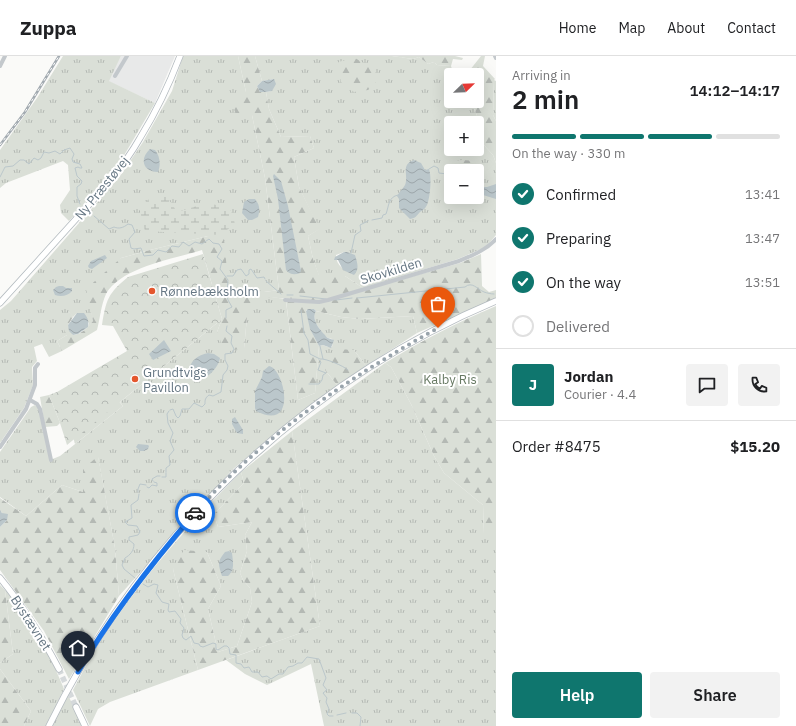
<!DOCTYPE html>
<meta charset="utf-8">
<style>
:root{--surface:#fff;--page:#f2f2f2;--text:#202124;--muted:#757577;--line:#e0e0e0;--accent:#0f766e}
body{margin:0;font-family:"IBM Plex Sans",sans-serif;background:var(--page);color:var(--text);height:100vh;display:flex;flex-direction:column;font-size:15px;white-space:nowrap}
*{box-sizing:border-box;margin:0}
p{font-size:13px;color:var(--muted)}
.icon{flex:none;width:22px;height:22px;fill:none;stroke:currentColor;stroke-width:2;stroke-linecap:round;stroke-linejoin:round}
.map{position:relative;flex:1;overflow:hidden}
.drawer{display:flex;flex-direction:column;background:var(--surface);width:300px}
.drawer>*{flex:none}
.needle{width:26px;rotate:67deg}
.tools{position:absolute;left:444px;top:12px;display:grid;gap:8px}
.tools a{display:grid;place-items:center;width:40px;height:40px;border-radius:4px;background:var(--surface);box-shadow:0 4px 16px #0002;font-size:20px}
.pin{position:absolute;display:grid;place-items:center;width:34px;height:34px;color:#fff;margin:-41px -17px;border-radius:50% 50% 50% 0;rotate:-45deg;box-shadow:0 0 4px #0007}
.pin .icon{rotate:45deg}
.courier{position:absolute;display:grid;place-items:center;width:40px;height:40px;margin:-20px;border:3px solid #1a73e8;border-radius:50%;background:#fff;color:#222;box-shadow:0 1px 5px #0007}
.head em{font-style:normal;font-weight:600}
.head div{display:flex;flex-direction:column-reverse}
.head{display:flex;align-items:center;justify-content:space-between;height:68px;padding:0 16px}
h1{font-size:26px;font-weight:600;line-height:30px}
.bar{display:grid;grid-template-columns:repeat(4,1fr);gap:6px 4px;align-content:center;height:48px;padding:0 16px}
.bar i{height:5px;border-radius:3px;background:var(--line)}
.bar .active{background:var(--accent)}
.bar p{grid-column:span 4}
.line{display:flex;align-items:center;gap:10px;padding:0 16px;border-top:1px solid var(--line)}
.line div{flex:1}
.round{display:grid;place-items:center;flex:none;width:42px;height:42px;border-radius:4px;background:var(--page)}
ol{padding:0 16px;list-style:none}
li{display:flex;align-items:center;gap:12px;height:44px}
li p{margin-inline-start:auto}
li .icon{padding:4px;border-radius:50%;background:var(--accent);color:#fff;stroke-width:4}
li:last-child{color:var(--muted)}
li i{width:22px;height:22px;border:2px solid var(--line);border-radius:50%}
.action{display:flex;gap:8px;margin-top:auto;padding:8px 16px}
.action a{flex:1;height:46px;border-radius:4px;background:var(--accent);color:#fff;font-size:16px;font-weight:600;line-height:46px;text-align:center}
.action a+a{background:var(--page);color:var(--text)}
header{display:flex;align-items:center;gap:24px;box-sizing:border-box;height:56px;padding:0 20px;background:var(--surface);border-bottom:1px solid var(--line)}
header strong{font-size:19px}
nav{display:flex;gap:22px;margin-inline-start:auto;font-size:14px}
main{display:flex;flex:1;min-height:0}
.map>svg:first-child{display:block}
.built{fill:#e8e9e9}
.grass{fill:url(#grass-tufts);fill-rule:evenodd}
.forest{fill:url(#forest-firs)}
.wetland{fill:url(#wetland-marsh)}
.park{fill:url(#park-crowns)}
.water{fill:url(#water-waves)}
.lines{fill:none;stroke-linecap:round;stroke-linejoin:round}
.stream{stroke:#bbc7cb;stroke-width:1}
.secondary-tunnel{stroke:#d5d9db;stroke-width:5.5;stroke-dasharray:5.5 3;stroke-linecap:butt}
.secondary-casing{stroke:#b3babf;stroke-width:7}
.street{stroke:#c3c8cc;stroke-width:4}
.secondary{stroke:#fff;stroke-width:5.5}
.rail-casing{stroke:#a2aab0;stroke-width:2.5}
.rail{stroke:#fff;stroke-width:1;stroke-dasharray:3;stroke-linecap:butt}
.done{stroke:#99a4ac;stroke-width:4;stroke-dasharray:0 7.2}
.route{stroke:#1a73e8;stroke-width:5}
.poi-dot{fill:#e4572e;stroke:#fff;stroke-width:1.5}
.labels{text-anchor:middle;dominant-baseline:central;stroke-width:4;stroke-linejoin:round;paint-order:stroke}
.street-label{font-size:13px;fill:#657683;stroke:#fff}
.poi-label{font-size:13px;fill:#657683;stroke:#fff;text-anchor:start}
.park-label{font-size:13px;fill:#687a64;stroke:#fff}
</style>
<header>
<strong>Zuppa</strong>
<nav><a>Home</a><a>Map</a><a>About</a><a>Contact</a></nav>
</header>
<main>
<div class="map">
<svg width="496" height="670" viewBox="0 0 496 670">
<defs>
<pattern id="grass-tufts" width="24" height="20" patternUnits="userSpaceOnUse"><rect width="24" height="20" fill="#dadfd7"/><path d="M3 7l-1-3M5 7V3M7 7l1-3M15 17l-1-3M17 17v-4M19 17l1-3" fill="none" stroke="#b4b9b4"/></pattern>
<pattern id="forest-firs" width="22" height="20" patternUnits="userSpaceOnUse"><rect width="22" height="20" fill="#dadfd7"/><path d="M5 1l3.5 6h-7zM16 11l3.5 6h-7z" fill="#b4b9b4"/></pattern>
<pattern id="wetland-marsh" width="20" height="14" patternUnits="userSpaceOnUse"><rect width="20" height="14" fill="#dadfd7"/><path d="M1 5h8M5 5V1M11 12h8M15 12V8" fill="none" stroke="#b4b9b4"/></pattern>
<pattern id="park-crowns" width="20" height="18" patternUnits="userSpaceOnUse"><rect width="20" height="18" fill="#dadfd7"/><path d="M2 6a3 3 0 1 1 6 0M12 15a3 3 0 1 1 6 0" fill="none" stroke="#b4b9b4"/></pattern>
<pattern id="water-waves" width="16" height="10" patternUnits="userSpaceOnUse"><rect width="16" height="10" fill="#bbc7cb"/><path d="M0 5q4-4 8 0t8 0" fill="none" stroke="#9ca6aa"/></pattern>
</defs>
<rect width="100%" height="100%" fill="#fafaf8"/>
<!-- built -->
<path class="built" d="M121,0H175L155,47L108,25Z"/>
<!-- grass -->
<path class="grass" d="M63,0H121L109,25L155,47L113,118L69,165L61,157L60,149L70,134L68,109L63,105L6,127L0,132V94L37,42Z
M183,0H238L246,36L252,59L265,122L279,234L264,236V240L286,243V245L298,344L315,337L319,290L323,289L328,291H332L333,284L332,283L325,281L315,266L314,258L316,255L341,261L360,263L413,260L417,277L366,310L354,294L325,314L337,329L291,364L232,414L119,540L115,492L98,401L84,413L83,436L62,429L26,460L0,441V396L31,351L35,349L39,353L50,404L60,400L123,350L120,346L222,263L217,276L244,292L247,261L228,226L208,180L150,194L121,202L91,253L93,265L88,271L89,267L77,257L73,261L69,256L67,279L57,285L62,295L49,301L42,288L34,291L37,305L32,311L33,329L24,352L0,387V254L11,245L120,120L143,86L172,35Z
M255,0H392L413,3L419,1L428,8L434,6L437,9L451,10L454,19H451V45H471L482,72L478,76L483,88L493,99L496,107V179L486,191L458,203L363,232L345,220H319L313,203L308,180L319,173L299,131L294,101L314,92L310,80L281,81L269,53L266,36L272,35L274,23L262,25ZM451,67H477V93H451ZM451,115H477V141H451ZM344,196L354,218C345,215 336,210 336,199Z
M494,24L496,25V65L493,59Z
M385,307L391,311L411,348L434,400L444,417L483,449L484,477H496V670H324L311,608L267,629L245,618L226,604L320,570L292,375Z
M241,416L244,427L214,458L218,471L252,466L245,479L247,495L240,517L243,524L250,532L252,546L237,590L218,596L208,553L221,530L207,496L173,513L198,614L110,646L98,653L90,670L73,634C82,617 91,600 102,583C128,543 157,506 189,471L195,476L200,471L193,465Z
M5,534C14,540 18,549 25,558C41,582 53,606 64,633L46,670H24L31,655L0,613V607L13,598Z
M68,639L83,670H52Z"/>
<!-- forest -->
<path class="forest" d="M238,0H255L262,25L257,30L260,36H266L269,53L281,81L310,80L314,92L294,101L299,131L320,173L308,180L313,203L319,219L345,220L363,232L323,245L264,241V236L279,234L265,122L252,59L237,60L233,51L246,36Z
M392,0H455L463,2L462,4L453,3L451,10L437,9L434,6L428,8L419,1L413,3Z
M481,0H485L483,10L495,23L494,24L493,59L496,65V107L493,99L483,88L478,76L482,72L471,45H477V19H466Z
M355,2L375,14L376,27L368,34L354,36L341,26L338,6Z
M462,104L478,105L481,116L477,122V115H451V122L449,120L454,105Z
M208,180L224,183L228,225L247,229L254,250L247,261L244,292L225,296L217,276L222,263L202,194C174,203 121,211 106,238C101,249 100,263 97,274L62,295L57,285L67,279L59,264L70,256L73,261L68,269L73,279C82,278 87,272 93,265L86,233L121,202L150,194Z
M481,198L482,230L489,236L496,234V242L417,277L413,260L360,263L341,261L316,255L314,253L306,254L313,278L319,290L315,337L298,344L286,244L319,247L460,207Z
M496,250V477H484L483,449L444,417L434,400L411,348L391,311L385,307C421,285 458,266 496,250Z
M338,293L354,294L366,310L337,329L325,314L326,303Z
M49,339L60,367L57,370L45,371L40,341Z
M116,342L123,350L75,388L73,381Z
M292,375L320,570L198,614L173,513L184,494L207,496L221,530L208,553L218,596L237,590L252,546L250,532L243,524L240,517L247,495L245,479L252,466L218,471L214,458L244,427L241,416Z
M98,400L115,492L119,540L69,623L44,575L0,514V471L7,464L0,454V442L26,460L62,429L83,436V413Z
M0,529L5,534L13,598L0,607Z
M0,613L31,655L24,670H0Z"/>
<!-- wetland -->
<path class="wetland" d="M166,139L177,156L207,147L230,152L235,168L220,179L145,175L139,151L149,143Z"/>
<!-- park -->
<path class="park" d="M203,198L222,263L67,389L60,367L49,339L57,336L127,295L113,270L102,269C106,244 108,237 128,221Z"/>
<!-- water -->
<path class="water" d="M274,23L276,28L272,35L266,36H260L257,30L262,25Z
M150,93L155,94C160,100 161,109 158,116C143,116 139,103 150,93Z
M414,104L421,107L425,114L429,113C432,121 430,142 427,149C425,153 423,154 420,156C416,160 416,162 410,163L399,152V143L397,140C399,136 403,133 405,129C409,119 400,109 414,104Z
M274,118L281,125L288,150L301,215L300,217C295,219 290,219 286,214L278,143L273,120Z
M496,128V143L483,139L482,135L483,131H487Z
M249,143H255C260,149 260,154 258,161L252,164H248L242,157L244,146Z
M344,196H347L355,199C357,206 360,213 354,219L343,214L338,204H334L335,201Z
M105,199L107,202L92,213L89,212L88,210L91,205Z
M59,230H63L66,232H72V235C68,240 61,241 55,239L53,234L56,231Z
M308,253H314L316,255C311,263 319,273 325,279C326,282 331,283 334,284L331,292L323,289L319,290L310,273L306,255Z
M77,257H84C88,262 89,265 88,271L78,278L73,279L69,275L68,269Z
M164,284L171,295L153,304L149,298Z
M208,297L214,298L220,302C219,310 208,323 200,323C198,324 195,323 193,322L189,316C189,305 198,299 208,297Z
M269,310C285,313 298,377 256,355L255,352V335L262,321L263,315Z
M235,361L243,374V378L237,377L232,368V363Z
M138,388L148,389L149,390L148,393L144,395H140L136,391Z
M0,454L2,457L8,458L7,464L0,471Z
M229,495L232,497C233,506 235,514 228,520H222C218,508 217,506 225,496Z"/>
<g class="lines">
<!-- stream -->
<path class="stream" d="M429,113L434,110L438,112L439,117L447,118L451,122
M0,121L5,111L13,110L20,104H24L29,108L34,102L38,104L41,102L44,96L49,97L55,95L60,98L64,94L70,92L74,98L72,103L73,106L80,108L82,112H80L78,111L75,112L77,120L82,125L81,128L77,131V140L80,148
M477,129L483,132
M94,160L109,173L114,171C119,173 123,172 128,168L132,169L135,176L129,183L131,192L134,193L141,192L144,200L153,199L158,194L166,196L172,190L179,191L183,186L189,190L195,186L202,188L209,183L213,187L219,188L222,193L217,201L222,205L220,213L228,224L227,237
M372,164L382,162L383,159L386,158C389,150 388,141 398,139
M351,197L355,179L361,175L360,169L368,165
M227,220H233L237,214L241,213L246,220L249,218V214L251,213L257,222L264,221L265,223
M266,225L281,238
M287,239H293
M300,240L326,243
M357,242L465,231C472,225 477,233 484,236C487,237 491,238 494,238
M336,244L352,242
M301,254L304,277L308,284L310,298L320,303C325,302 344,310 348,314
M226,262V254L232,251L228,244L227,240
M320,290L323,303
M309,328H319L322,324L323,319L326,317L318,314L321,306L319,304
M170,354L173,353L176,360L178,362L180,360L182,353H189L194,347L202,351L205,348C205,344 205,342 209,339L213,340L221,336L223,319L227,314L228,310L225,304V298L232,297L234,293L231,287L232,280L226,275L227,270
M166,416V412L170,409L169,400L174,394L170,385L173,377L168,367L167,358L169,355
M162,421H166V417
M153,425L152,423L157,420H160
M147,431L149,432L152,429L157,430V427L154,426
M138,436V433L140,428L146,429
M135,522L124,513L122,509L125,502C130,499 134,495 134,488L129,484V481L138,479L140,476L137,470L128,469L125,466L132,462L131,449L138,444L139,438
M143,528L148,531L154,528L158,529L156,537L162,546L169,548L168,554L169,556L175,555L181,563L180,567L184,572L182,579L183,582L186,584L191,580L194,587L199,588L200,590L203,591L213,587L216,588V593L218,594L224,590H227L229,592L230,598L236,599V607L241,608L244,612L249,611L252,616H258L262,621L267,620L271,623L279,618H283L288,611L293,610L298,607H302L307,601L319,603L326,622L323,629L327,634L323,637L327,642L326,646L329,653L327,658L329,660H333
M352,657H357L361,661L360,670
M337,659L346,657"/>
<!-- secondary-tunnel -->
<path class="secondary-tunnel" d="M59,613L76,651"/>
<defs>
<path id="secondary" d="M0,247C25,219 51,191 76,163C99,138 123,112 140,82C156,56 169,29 180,0
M0,522C24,551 42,581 59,613
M76,651L85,670
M49,670C141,482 303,326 496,245"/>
</defs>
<!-- secondary casing -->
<use href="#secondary" class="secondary-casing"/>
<!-- street -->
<path class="street" d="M495,0L496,2
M0,10L5,0
M115,20L127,0
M285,244L319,246L328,244L459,205C473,199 486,194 496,183
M30,344L37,348L40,353L51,404
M0,391L26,353L35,329V312L38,308"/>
<!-- secondary -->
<use href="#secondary" class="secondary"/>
<defs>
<path id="rail" d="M0,89L25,56L59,0"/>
</defs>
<!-- rail casing -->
<use href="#rail" class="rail-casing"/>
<!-- rail -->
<use href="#rail" class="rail"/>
</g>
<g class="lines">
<!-- done -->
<path class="done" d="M195,457C263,380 349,321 438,272"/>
<!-- route -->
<path class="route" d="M78,616C111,559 152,507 195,457"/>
</g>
<!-- markers -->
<g class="poi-dot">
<circle cx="152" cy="235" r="4"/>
<circle cx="135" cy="323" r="4"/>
</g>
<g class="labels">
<!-- street labels -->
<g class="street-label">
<text transform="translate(102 132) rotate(-51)">Ny Præstøvej</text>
<text transform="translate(391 215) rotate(-17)">Skovkilden</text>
<text transform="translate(31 567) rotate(57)">Bystævnet</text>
</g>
<!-- poi labels -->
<g class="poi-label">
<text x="160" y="235">Rønnebæksholm</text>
<text x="143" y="316">Grundtvigs<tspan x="143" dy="15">Pavillon</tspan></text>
</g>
<!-- park labels -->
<g class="park-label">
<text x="450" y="323">Kalby Ris</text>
</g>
</g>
</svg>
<div class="tools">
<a><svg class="needle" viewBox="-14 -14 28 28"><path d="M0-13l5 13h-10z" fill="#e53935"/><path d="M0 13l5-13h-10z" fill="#757577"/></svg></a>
<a>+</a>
<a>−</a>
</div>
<div class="pin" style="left:438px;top:272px;background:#ea580c"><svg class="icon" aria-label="bag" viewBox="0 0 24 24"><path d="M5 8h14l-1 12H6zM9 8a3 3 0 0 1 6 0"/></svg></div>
<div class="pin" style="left:78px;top:616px;background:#1f2937"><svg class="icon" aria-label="home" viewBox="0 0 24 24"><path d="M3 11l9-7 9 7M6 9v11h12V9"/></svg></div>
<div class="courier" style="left:195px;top:457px"><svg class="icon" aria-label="car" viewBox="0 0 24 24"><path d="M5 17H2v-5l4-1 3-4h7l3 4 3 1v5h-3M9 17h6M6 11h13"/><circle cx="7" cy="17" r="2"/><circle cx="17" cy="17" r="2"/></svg></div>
</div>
<section class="drawer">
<div class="head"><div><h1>2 min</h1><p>Arriving in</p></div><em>14:12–14:17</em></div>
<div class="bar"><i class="active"></i><i class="active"></i><i class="active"></i><i></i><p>On the way · 330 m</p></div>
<ol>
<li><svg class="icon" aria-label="check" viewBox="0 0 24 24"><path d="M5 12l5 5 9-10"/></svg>Confirmed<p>13:41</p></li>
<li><svg class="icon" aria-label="check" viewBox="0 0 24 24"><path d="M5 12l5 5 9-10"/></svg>Preparing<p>13:47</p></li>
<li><svg class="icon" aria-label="check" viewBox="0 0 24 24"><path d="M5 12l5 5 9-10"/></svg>On the way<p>13:51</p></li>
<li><i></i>Delivered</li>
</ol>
<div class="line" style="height:72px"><b class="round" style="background:var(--accent);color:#fff">J</b><div><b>Jordan</b><p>Courier · 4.4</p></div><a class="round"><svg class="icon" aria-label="chat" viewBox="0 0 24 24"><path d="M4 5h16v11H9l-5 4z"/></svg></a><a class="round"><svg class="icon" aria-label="phone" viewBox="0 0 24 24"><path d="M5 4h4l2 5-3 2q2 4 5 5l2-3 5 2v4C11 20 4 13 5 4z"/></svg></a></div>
<div class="line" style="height:52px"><div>Order #8475</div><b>$15.20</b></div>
<div class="action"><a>Help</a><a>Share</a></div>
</section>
</main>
